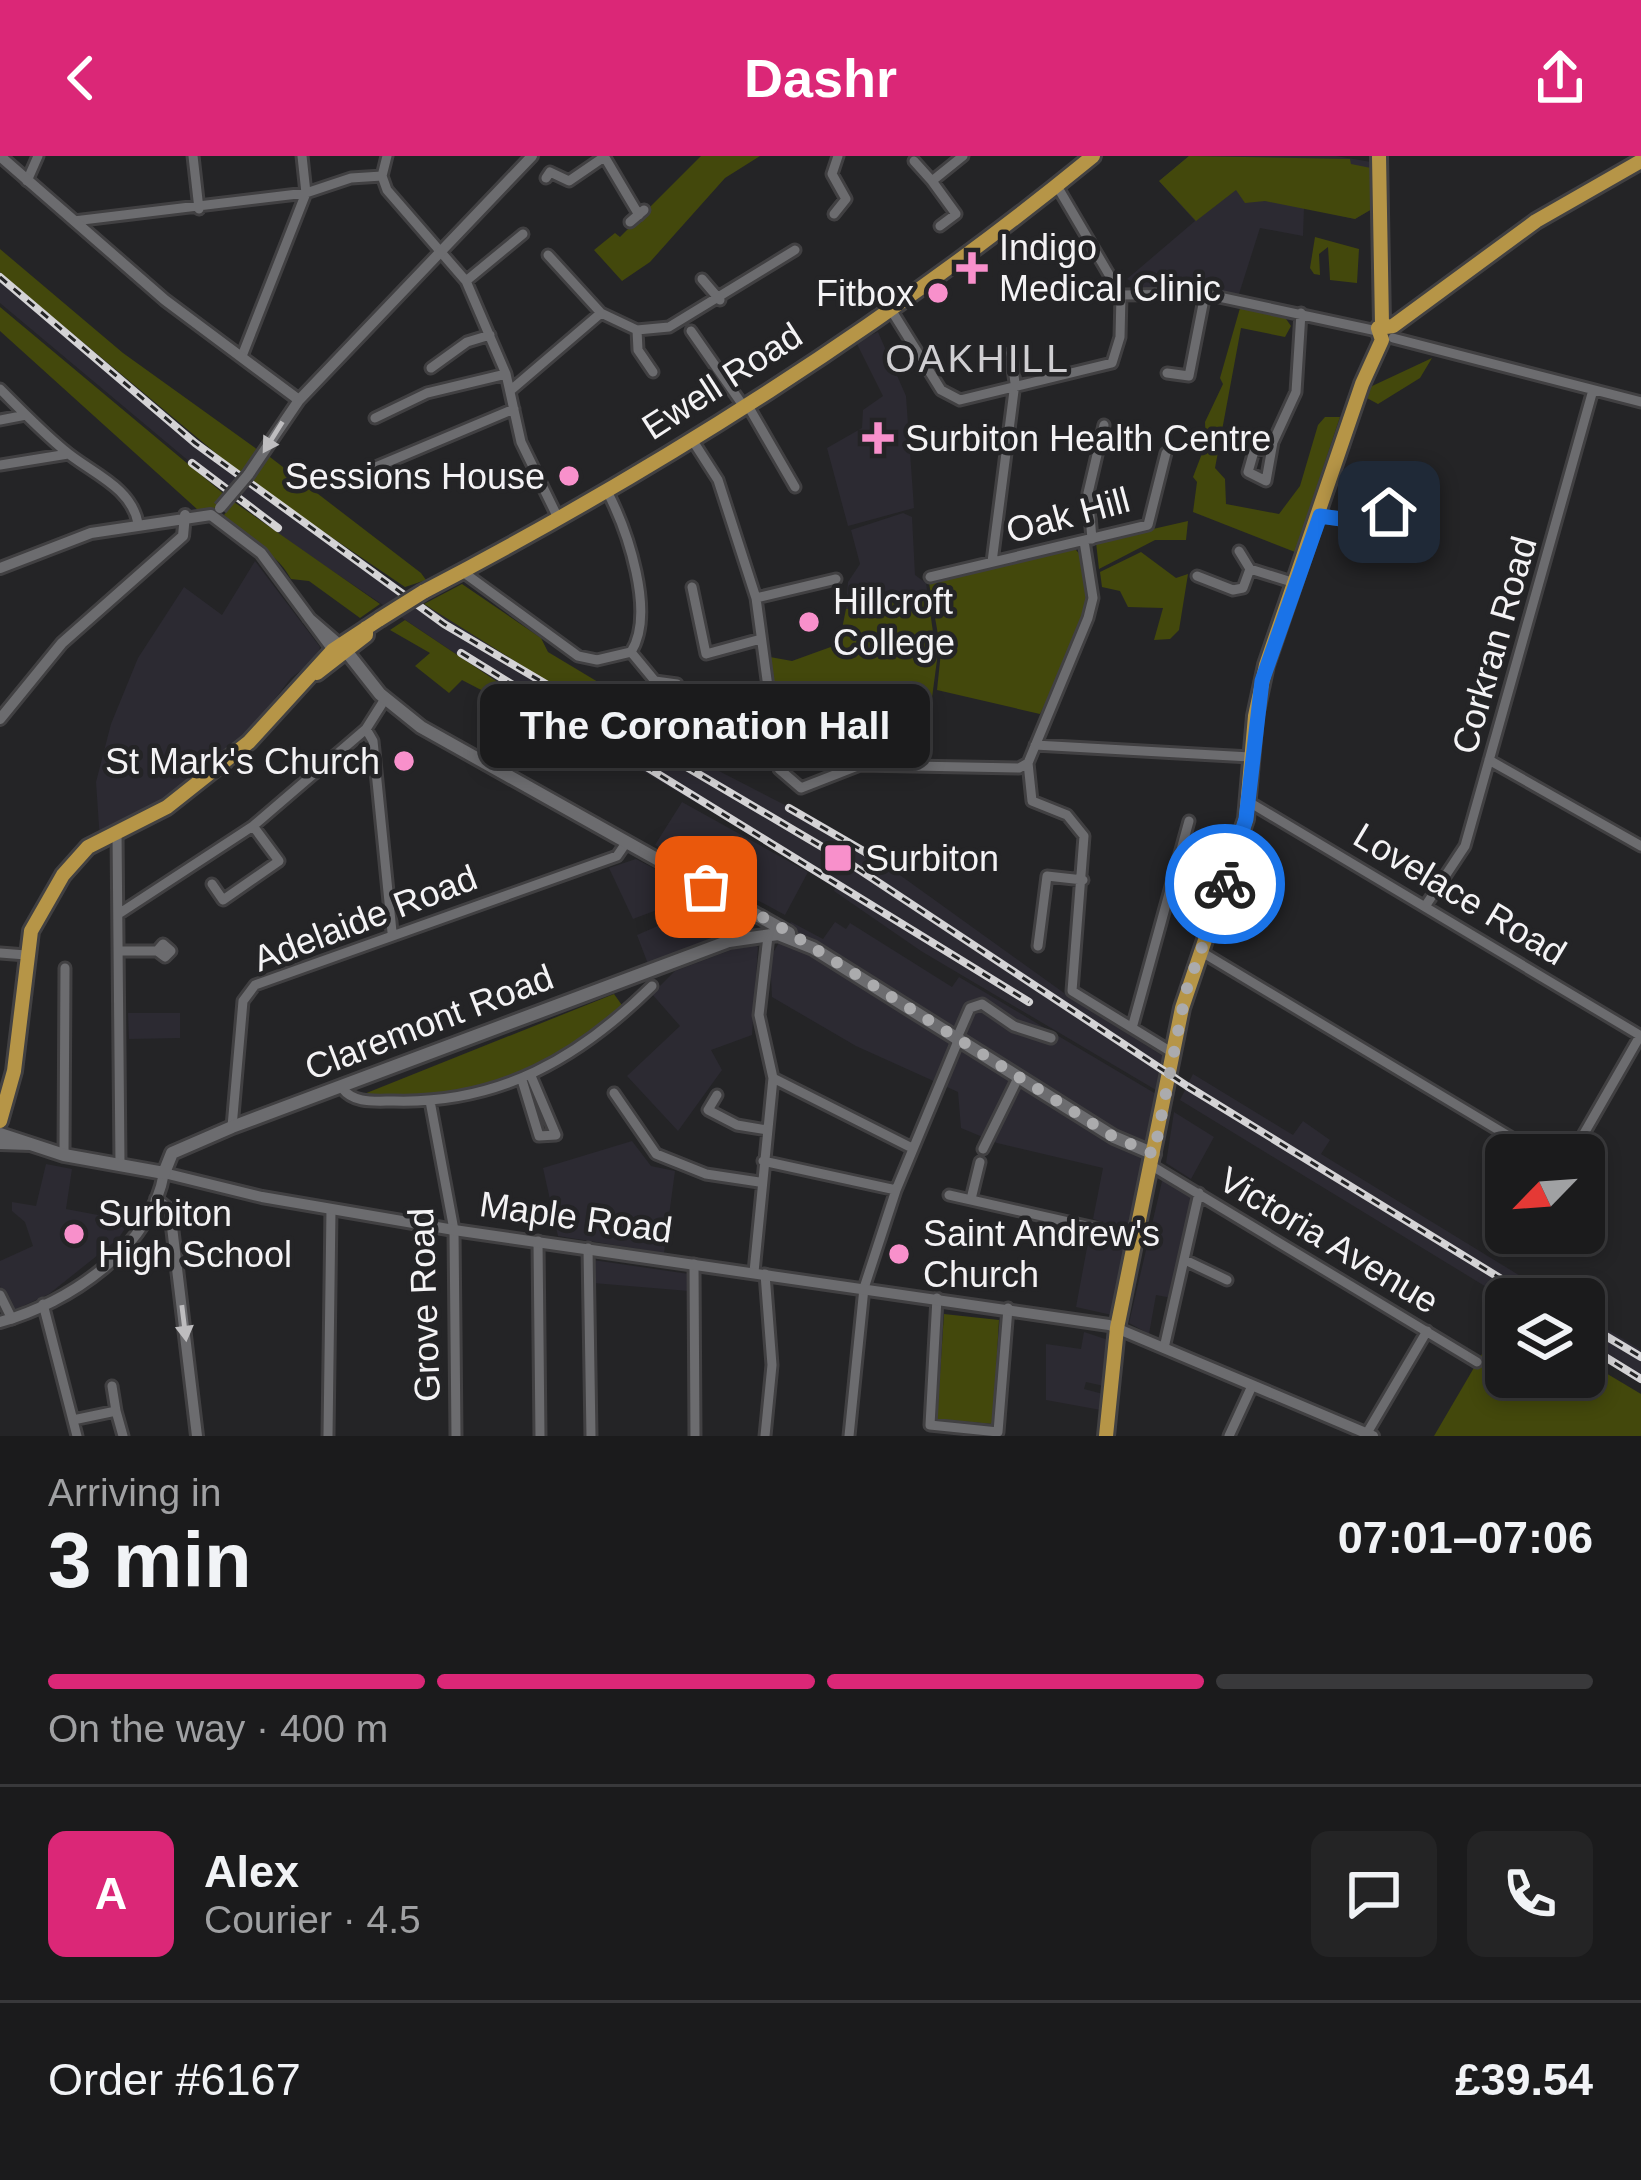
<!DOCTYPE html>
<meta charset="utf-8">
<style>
:root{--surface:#1b1b1c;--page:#242425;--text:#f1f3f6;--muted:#a0a1a3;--line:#39393b;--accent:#db2777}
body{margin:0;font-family:Helvetica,sans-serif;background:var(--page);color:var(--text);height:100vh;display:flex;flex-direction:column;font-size:45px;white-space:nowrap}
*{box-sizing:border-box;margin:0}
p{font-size:39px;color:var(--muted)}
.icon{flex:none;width:66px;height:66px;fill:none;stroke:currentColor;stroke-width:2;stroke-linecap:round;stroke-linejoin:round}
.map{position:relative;height:1280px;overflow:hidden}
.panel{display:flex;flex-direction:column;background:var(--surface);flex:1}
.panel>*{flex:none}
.needle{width:78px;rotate:245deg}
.fabs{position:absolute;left:1485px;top:978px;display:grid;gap:24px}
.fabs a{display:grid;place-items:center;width:120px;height:120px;border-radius:18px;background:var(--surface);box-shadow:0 6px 18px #0003,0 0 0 3px var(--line);font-size:60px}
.pin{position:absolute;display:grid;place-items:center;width:102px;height:102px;color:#fff;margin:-51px;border-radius:24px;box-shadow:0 6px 18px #0006}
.courier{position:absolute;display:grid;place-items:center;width:120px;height:120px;margin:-60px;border:9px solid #1a73e8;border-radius:50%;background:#fff;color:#222;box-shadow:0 3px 15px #0007}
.bubble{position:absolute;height:84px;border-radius:18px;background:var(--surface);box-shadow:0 6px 18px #0003,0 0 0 3px var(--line);font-size:39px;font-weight:800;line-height:84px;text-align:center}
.overview em{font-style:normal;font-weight:800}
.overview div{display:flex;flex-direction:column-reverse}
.overview{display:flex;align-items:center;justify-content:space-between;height:204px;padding:0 48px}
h1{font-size:78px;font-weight:800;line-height:90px}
.bar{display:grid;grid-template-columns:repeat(4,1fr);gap:18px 12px;align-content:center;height:144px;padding:0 48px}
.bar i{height:15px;border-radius:9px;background:var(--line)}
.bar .current{background:var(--accent)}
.bar p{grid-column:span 4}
.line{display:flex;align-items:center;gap:30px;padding:0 48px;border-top:3px solid var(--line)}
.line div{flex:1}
.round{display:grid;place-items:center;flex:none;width:126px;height:126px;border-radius:18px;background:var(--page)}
header{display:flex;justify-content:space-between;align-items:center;height:156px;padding:0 48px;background:var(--accent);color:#fff;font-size:54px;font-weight:800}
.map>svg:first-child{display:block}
.built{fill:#2c2a32}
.green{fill:#43480c}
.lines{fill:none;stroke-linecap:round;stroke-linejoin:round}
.minor-casing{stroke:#414042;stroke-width:15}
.tertiary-casing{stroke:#414042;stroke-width:16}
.secondary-casing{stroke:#414042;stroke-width:18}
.primary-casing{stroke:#414042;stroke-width:20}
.minor{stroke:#6c6c6f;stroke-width:9}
.tertiary{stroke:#6c6c6f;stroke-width:10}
.secondary{stroke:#6c6c6f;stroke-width:12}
.primary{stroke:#b69547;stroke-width:14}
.rail-casing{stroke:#d4d3d5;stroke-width:8}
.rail{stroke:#242426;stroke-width:3;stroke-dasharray:9;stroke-linecap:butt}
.tertiary-bridge-casing{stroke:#414042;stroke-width:16;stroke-linecap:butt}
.primary-bridge-casing{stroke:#414042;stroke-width:20;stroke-linecap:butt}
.tertiary-bridge{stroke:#6c6c6f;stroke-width:10}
.primary-bridge{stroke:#b69547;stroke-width:14}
.oneway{fill:#bebdbf}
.done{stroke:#ababad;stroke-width:12;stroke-dasharray:0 21.6}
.route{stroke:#1a73e8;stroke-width:15}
.poi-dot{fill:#f890cb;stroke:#242426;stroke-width:4.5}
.labels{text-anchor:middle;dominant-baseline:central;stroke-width:9;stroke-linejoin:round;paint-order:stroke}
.poi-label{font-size:36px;fill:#f4f3f5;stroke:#242426;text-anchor:start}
.street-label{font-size:36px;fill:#f4f3f5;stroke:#242426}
.neighbourhood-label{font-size:39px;letter-spacing:3px;fill:#d0cfd2;stroke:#242426}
</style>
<header><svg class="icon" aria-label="back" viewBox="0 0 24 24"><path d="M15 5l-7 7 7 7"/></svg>Dashr<svg class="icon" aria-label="share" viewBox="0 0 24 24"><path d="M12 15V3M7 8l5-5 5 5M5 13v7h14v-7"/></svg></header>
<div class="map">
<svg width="1641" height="1280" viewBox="0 0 1641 1280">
<rect width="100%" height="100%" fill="#242426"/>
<!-- built -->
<path class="built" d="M1189,0H1336L1371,6L1372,53L1355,63L1304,52L1303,80L1260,72L1239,138L1145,132L1127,123L1195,65L1159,25Z
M0,116L190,279L424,448L556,531L847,681L1071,842L1168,903L1161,937L921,795L834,735L836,730L532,549L270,373L0,147Z
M878,176L906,240L914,352L848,370L827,292L862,272L863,254L883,240L856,186Z
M903,357L912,361L915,419L926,427L928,441L846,453L848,426L860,408L851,374Z
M255,405L320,491L318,501L291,522L243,584L169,647L100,685L96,626L111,568L138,502L184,431L222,459Z
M682,646L808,716L785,759L655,689Z
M636,703L735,755L742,770L648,808L637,779L667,766L662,752L633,763L609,712Z
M791,766L823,783L835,766L846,773L850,767L952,831L959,821L1156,938L1129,1073L1093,1063L1103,1012L997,987L961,972L958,936L856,890L772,841L770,802Z
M752,786L758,791L752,879L711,894L722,914L678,975L627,920L680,870L652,838L675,815Z
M128,857H180V882L129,883Z
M1193,918L1293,979L1303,965L1330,984L1321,998L1558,1143H1506L1180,944Z
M1174,956L1214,981L1191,1023L1166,1007Z
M632,985L651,1010L675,1015L664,1097L558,1080L543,1012Z
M46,1008L72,1013L66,1053L130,1065L118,1083L49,1138L12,1155L0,1130V1105L33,1090L25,1066L12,1055V1046L36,1050Z
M1163,1021L1195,1042L1172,1142L1156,1139L1149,1178L1129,1167Z
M1089,1081L1125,1088L1112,1159L1076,1151Z
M593,1104L689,1118V1135L593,1127Z
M1584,1159L1641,1194V1225L1584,1190Z
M1084,1176L1108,1184L1104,1230L1086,1226L1084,1233L1103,1238L1101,1254L1046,1244V1188L1081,1193Z"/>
<!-- green -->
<path class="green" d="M701,0H760L725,22L650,106L622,125L594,94L615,77L620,81Z
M1189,0L1350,3L1351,8L1371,12L1372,53L1355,63L1265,45L1245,47L1236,34L1196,65L1159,25Z
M1315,81L1359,93L1357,127L1330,124L1328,91L1319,98L1320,119L1314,118L1310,112Z
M0,93L123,197L258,294L242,319L12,127L0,116Z
M0,151L225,339L213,354H198L0,175Z
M1240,152L1284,160L1291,170L1285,181L1241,172L1215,312L1225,323L1226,348L1279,358L1300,330L1318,269L1325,261H1340L1295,396L1193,356L1197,326L1193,321L1206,287L1205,266L1223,228L1220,222Z
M1432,202L1420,222L1378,248L1365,241L1370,231Z
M266,298L421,417L426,424L405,431L250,326Z
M234,346L380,448L360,462L309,425L291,423C276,394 243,385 224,359Z
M1188,365L1186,384H1155L1099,413L1096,386Z
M1075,393C1111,426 1058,523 1040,558L937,534L941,496L929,427Z
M1141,396L1176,422L1188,418L1179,474L1170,483L1154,484L1163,452L1128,451L1120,435L1102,431L1100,416Z
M462,428L541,482L548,496L638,550L696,601L556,531L424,448Z
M928,441L937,504L930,557L827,564V555L777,549L770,501L792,505L839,488L846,453Z
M405,464L532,549L527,558L462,524L449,537L415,510L430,497L390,474Z
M614,838L624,852C542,924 466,948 359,940Z
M1506,1157V1221H1584V1204L1641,1238V1280H1434Z
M944,1158L999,1164L993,1268L937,1263Z"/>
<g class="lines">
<defs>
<path id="minor" d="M193,0L199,53
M387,0L382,20L387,34L466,125L506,218L521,286L559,364
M604,0L639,59
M914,5L932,25
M546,22L550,16L569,25L604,1
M27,25L38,0
M1057,30L1121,139L1205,138L1377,175
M834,58L846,43L832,18L838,0
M74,65L306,37L351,22L382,20
M630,66L644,54
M940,70L956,58L932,25L963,0
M548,99L601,157
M702,123L720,144
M466,125L523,78
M890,152L941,234L960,244L1112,207L1120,181L1121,139
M637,174L638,194L653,216
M691,175L742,248
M1393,182L1641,246
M242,200L306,37L302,0
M431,212L467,186L490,179
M1167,217L1189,220L1205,138
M0,233C21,254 41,275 64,294C89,316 131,330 138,367
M511,234L601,157L637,174L669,171L795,94
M747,248L795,331
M375,262L427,237L506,218
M0,264L26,259
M691,282L718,324L756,442L779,613L801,632L860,609L1019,612L1028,607L1032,645L1067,659L1084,680L1072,835L1173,897
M1272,290L1254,295L1248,316L1266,325L1273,286L1296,236L1301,157
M0,309L68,298
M371,313L514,253
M1320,360L1384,369L1388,330
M1384,369L1385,392
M1092,383L1088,337L1104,269
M992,406L1015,227L1011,197
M1250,413L1295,427
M463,416L578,500L597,504L631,496C656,457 627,374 608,337
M1197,420L1233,434L1243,432L1250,413L1239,395
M930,421L1148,369L1166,297
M692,431L706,498L761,483
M756,442L836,423
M631,496L655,525L677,528
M366,573L373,585L392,776
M1035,589L1250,601
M1489,604L1641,690
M1028,607L1088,462L1093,442L1084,385
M1249,646L1641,880
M117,675L120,1008
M212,728L223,744L279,705L253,670
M1426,749L1465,690L1593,234
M120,757L253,670L366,573L385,543
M1038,790L1047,720L1083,724
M119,795H157L165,801L171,795L163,788L157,795
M1200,795L1540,999
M0,797L26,799
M1132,872L1189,665
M956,884L970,852L982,848L1014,870L1051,882
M773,922L912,992
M522,924L539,980L556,979L531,920
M342,932C354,948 375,945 394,945C500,948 579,902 652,830
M614,937L656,998L706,1018L759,1026
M717,939L708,954L737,969L767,974
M430,945L454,1074L456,1280
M232,971L243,845L255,829L617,700L626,687
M983,993L1018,922
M64,999L65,812
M1566,999L1582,981L1640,880
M763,1005L896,1034
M1152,1010L1477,1206
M949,1039L1135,1081
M971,1043L980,1006
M538,1085L540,1280
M588,1092L591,1280
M1185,1104L1227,1124
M694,1108L695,1280
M754,1116L773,922L759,859L768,780
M765,1118L772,1209L765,1280
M0,1139L12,1163
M937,1142L930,1269L998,1276L1008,1152
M43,1148L77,1280
M1164,1192L1199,1037
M112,1230L116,1255
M73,1264L116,1255L123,1280
M1367,1277L1427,1175
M328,1280L331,1053
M849,1280L864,1132L896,1034L958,885
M1229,1280L1252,1230"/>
<path id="tertiary" d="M0,0L165,144L299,244
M248,319L299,244L532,0
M0,412L91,377L211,359L261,397L333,494
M309,462L339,488
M0,563L62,487L183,380L185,359
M156,1043L170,1054L197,1280
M0,1166C69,1147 151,1092 164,1017L262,1041L454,1074L1109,1169L1373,1280"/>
<path id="secondary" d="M343,491L380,538L421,571L789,777
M0,978L64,999L164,1017L172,997L232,971L729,785L778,778L813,792L1114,981L1154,998
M0,987L30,988"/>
<path id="primary" d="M1379,0L1382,168
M423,436C655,315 890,167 1093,0
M317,517L366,479V472
M0,965L14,915L31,775L63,719L88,691L167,651L249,586L333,494L380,463
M1106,1280L1117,1172L1182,852L1246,663L1255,560L1266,509L1362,228L1382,184L1378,172L1393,170L1536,65L1641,5"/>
</defs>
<!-- minor casing -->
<use href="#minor" class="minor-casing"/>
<!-- tertiary casing -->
<use href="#tertiary" class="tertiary-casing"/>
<!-- secondary casing -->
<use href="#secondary" class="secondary-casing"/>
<!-- primary casing -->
<use href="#primary" class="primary-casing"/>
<!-- minor -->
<use href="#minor" class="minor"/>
<!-- tertiary -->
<use href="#tertiary" class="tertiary"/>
<!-- secondary -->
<use href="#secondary" class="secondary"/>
<!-- primary -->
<use href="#primary" class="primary"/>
<defs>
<path id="rail" d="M0,121L195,287L444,468L846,705L1187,930L1534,1143
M192,307L278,372
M461,497L1029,846
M789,652L872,700
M1584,1167L1641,1201
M1584,1188L1641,1223"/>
</defs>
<!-- rail casing -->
<use href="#rail" class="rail-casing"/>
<!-- rail -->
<use href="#rail" class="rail"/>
<defs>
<path id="tertiary-bridge" d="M220,352L248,319"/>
<path id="primary-bridge" d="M380,463L423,436"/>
</defs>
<!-- tertiary-bridge casing -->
<use href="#tertiary-bridge" class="tertiary-bridge-casing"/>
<!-- primary-bridge casing -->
<use href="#primary-bridge" class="primary-bridge-casing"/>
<!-- tertiary-bridge -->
<use href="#tertiary-bridge" class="tertiary-bridge"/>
<!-- primary-bridge -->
<use href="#primary-bridge" class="primary-bridge"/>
</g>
<!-- one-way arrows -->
<defs><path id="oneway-solid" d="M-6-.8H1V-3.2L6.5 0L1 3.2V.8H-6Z" transform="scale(3)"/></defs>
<g class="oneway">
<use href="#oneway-solid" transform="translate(273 281) rotate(122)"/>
<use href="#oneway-solid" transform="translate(184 1167) rotate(83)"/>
</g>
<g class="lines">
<!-- done -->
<path class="done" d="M706,731L779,770L1114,981L1154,998L1186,835L1225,728"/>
<!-- route -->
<path class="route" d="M1225,728L1246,663L1262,525L1320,360L1384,369L1389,356"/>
</g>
<!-- markers -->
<g class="poi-dot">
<path d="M966 94h12v12h12v12h-12v12h-12v-12h-12v-12h12z"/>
<circle cx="938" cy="137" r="12"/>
<path d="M872 264h12v12h12v12h-12v12h-12v-12h-12v-12h12z"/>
<circle cx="569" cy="320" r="12"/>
<circle cx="809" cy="466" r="12"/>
<circle cx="404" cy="605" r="12"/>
<rect x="823" y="687" width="30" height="30" rx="6"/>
<circle cx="74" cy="1078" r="12"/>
<circle cx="899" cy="1098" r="12"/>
</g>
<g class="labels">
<!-- poi labels -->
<g class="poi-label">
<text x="999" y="91">Indigo<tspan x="999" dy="41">Medical Clinic</tspan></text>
<text x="914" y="137" text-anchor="end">Fitbox</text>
<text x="905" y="282">Surbiton Health Centre</text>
<text x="545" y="320" text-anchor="end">Sessions House</text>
<text x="833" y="445">Hillcroft<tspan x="833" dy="41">College</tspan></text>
<text x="380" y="605" text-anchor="end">St Mark's Church</text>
<text x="865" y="702">Surbiton</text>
<text x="98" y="1057">Surbiton<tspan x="98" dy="41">High School</tspan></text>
<text x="923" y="1077">Saint Andrew's<tspan x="923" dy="41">Church</tspan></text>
</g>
<!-- street labels -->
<g class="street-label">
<text transform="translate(722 225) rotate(-33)">Ewell Road</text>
<text transform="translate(1068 359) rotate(-15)">Oak Hill</text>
<text transform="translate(1494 489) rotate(-74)">Corkran Road</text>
<text transform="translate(1460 738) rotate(31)">Lovelace Road</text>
<text transform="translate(365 762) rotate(-21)">Adelaide Road</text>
<text transform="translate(429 866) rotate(-21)">Claremont Road</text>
<text transform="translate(576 1061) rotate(8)">Maple Road</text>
<text transform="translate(1329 1084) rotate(31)">Victoria Avenue</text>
<text transform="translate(424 1149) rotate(-92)">Grove Road</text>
</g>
<!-- neighbourhood labels -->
<g class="neighbourhood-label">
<text x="978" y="202">OAKHILL</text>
</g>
</g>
</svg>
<div class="fabs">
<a><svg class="needle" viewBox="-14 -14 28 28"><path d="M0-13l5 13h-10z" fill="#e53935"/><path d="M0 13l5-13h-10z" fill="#a0a1a3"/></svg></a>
<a><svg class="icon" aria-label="layers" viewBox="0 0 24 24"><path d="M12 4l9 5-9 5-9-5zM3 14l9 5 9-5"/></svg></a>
</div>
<div class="pin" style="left:706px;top:731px;background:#ea580c"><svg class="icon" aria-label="bag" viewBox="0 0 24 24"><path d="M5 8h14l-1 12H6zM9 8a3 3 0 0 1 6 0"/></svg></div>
<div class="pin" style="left:1389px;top:356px;background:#1f2937"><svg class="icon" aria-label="home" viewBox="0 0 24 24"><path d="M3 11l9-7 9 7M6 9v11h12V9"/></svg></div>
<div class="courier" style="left:1225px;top:728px"><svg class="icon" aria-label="bike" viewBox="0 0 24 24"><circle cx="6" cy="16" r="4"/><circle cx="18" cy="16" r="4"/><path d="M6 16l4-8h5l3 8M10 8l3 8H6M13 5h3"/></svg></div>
<div class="bubble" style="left:480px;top:528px;width:450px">The Coronation Hall</div>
</div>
<section class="panel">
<div class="overview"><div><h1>3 min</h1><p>Arriving in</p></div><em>07:01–07:06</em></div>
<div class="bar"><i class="current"></i><i class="current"></i><i class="current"></i><i></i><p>On the way · 400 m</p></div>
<div class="line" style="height:216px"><b class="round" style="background:var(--accent);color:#fff">A</b><div><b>Alex</b><p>Courier · 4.5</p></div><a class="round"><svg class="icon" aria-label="chat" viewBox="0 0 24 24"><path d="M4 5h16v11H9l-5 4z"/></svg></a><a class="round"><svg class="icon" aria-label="phone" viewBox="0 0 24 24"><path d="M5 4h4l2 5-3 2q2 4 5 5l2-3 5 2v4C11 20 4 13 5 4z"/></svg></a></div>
<div class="line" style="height:156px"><div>Order #6167</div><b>£39.54</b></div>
</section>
